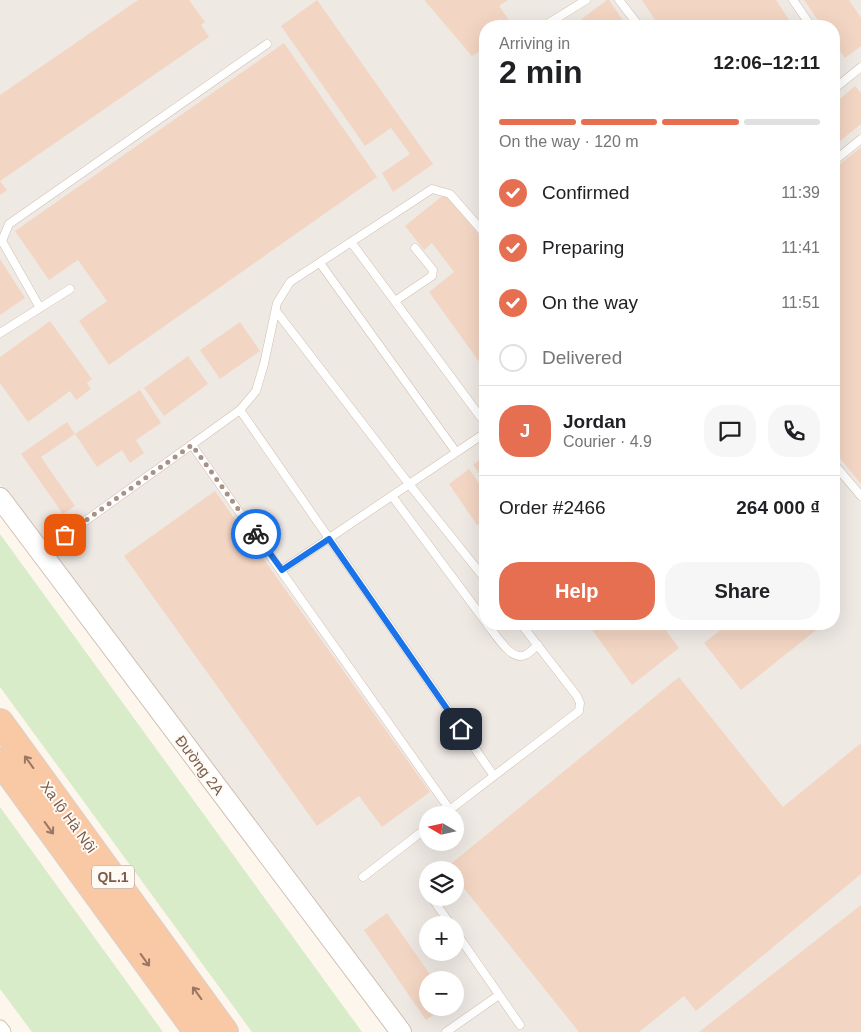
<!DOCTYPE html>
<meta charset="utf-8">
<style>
:root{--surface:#fff;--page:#f6f6f6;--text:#202124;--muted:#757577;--line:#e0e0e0;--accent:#e76f51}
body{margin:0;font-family:Arial,sans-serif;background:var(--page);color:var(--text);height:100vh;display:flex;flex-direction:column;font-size:19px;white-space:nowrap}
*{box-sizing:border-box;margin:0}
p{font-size:16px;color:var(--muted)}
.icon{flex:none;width:28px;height:28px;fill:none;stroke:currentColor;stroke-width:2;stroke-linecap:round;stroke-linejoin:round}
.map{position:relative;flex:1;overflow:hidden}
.panel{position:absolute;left:479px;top:20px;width:361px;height:610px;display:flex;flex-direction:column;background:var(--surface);border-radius:20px;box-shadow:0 5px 20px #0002}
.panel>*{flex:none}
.needle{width:32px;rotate:279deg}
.controls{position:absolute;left:419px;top:806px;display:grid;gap:10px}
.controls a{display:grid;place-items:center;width:45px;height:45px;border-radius:50%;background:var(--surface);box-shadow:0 5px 20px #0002;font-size:25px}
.pin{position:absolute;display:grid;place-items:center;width:42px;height:42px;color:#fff;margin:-21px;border-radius:10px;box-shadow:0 2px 8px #0006}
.courier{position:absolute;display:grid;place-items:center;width:50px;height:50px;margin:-25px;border:4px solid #1a73e8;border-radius:50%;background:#fff;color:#222;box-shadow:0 1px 6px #0007}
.summary em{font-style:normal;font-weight:800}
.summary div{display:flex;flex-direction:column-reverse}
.summary{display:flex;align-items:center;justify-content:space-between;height:85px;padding:0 20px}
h1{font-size:32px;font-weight:800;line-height:38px}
.bar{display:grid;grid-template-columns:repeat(4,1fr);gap:8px 5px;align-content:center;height:60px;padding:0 20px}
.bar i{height:6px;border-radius:4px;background:var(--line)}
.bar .on{background:var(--accent)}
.bar p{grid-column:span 4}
.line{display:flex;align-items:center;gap:12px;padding:0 20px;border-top:1px solid var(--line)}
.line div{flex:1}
.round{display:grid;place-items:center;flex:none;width:52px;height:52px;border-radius:20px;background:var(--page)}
ol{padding:0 20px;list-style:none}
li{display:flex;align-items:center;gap:15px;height:55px}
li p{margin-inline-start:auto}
li .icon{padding:5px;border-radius:50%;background:var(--accent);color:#fff;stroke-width:4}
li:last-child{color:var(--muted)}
li i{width:28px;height:28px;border:2px solid var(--line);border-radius:50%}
.primary-button{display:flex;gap:10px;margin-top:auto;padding:10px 20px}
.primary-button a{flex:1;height:58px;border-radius:20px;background:var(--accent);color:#fff;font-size:20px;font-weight:800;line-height:58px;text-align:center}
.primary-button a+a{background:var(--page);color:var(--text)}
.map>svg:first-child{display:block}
.industrial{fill:#efe9e4;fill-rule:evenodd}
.green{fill:#d8ecc9}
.building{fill:#f3d5c3}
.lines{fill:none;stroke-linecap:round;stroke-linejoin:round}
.service-casing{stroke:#d1beb0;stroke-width:9}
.minor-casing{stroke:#d1beb0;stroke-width:17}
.tertiary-casing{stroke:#d1beb0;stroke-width:22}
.trunk-casing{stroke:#dad1cd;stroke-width:28}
.service{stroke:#fff;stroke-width:8}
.minor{stroke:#fff;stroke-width:15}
.tertiary{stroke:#fff;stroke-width:20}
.trunk{stroke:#f9c8a4;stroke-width:26}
.oneway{stroke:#9a7763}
.done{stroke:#a89285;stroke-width:5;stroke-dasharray:0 9}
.route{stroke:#1a73e8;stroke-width:6}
.labels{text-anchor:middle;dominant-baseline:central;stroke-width:4;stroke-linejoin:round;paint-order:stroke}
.shield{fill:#fffaf3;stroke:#a28b7f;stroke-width:1}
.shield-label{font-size:14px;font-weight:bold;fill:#7a5c4d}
.street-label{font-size:15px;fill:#7a5c4d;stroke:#fffaf3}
</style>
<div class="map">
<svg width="861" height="1032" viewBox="0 0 861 1032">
<rect width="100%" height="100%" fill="#fdf6ec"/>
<!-- industrial -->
<path class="industrial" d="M0,0H861V1032H413L49,547L0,485ZM485,26H834V624H485ZM428,815H455V842H428ZM428,870H455V898H428ZM428,925H455V952H428ZM428,980H455V1008H428Z"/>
<!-- green -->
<path class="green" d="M0,534L362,1032H252L0,687Z
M0,807L163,1032H32L0,989Z"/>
<!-- building -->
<path class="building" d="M138,0H189L205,22L201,25L209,37L0,181L7,190L0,195V95Z
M317,0L433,164L393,192L382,173L410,154L391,128L365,146L281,26Z
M426,0H508L499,6L513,26H485V48L472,56L425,1Z
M607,0H609L627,26H576L575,24Z
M642,0H776L793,26H659Z
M804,0H849L861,18V46L845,58L834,42V26H822Z
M284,43L377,177L109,365L79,321L107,301L78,260L49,280L15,231Z
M855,86L861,93V124L834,146V104Z
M861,147V484L834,451V169Z
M446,193L485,243V370L429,292L454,272L432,243L424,250L405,226Z
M0,259L25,298L0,315Z
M50,321L92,379L87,383L91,389L76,400L70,391L28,422L0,383V357Z
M240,322L260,351L220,379L200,350Z
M188,356L208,384L164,416L144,388Z
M140,390L161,423L136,440L144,453L130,463L122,450L97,467L75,434Z
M67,422L75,434L41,457L75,506L63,514L21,454Z
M485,455V482L473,465Z
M469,469L485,492V520L477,525L449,484Z
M215,491L430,792L382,827L359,796L317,826L124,556Z
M588,624H661L679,648L632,685Z
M728,624H818L820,627L741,690L704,643Z
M679,677L783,807L861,743V874L696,1011L684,996L639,1032H579L455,877V870H449L447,867Z
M861,905V1032H699Z
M387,913L434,980H428V1008H444L426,1020L364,930Z"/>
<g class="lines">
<defs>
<path id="service" d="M619,0L639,26
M793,0L811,26
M544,26L586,0
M834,89L861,67
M834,161L861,139
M351,242L485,423
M320,263L456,452
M395,301L432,276L433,270L415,248
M40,308L2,241L9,224L267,44
M276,311L409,484L485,579
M0,333L70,289
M240,410L494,776
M192,445L450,810
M834,464L861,496
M392,496L485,621
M42,552L240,410L256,391L264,364L277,303L290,282L432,189L450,194L485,234
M282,570L485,433
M487,624C495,633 511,662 525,655C530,653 534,648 538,645
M443,815L579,711L580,703L577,696L521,624
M363,877L428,827
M426,890L428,891
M432,898L451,925
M455,931L520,1025
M446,1032L499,995"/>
<path id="minor" d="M0,1028L3,1032"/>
<path id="tertiary" d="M0,498L401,1032"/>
<path id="trunk" d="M0,722L225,1032
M0,761L197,1032"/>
</defs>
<!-- service casing -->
<use href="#service" class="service-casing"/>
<!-- minor casing -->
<use href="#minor" class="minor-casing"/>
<!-- tertiary casing -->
<use href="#tertiary" class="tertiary-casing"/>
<!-- trunk casing -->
<use href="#trunk" class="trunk-casing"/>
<!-- service -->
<use href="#service" class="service"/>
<!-- minor -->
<use href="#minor" class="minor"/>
<!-- tertiary -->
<use href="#tertiary" class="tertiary"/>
<!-- trunk -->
<use href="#trunk" class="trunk"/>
</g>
<!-- one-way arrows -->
<defs><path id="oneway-shaft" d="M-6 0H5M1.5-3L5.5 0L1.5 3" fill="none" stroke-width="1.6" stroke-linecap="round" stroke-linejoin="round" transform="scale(1.25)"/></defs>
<g class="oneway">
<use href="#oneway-shaft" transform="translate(29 762) rotate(-126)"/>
<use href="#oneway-shaft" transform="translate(49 828) rotate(54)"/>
<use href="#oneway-shaft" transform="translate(145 960) rotate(54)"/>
<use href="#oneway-shaft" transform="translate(197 993) rotate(-126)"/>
</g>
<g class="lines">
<!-- done -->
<path class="done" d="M65,535L192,445L256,534"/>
<!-- route -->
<path class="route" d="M256,534L282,570L329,539L461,729"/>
</g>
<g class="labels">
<!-- shield labels -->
<rect class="shield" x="92" y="865.5" width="42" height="23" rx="4"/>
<g class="shield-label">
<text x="113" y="877">QL.1</text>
</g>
<!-- street labels -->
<g class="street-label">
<text transform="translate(200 765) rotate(53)">Đường 2A</text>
<text transform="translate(69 817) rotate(54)">Xa lộ Hà Nội</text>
</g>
</g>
</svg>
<div class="controls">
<a><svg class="needle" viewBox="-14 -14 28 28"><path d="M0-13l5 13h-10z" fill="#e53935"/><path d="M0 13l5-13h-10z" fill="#757577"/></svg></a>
<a><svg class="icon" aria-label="layers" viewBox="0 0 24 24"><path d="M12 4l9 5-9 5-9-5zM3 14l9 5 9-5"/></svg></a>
<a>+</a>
<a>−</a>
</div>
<div class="pin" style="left:65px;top:535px;background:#ea580c"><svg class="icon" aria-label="bag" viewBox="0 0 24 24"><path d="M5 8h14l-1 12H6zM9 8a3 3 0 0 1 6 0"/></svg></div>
<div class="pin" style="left:461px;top:729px;background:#1f2937"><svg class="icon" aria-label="home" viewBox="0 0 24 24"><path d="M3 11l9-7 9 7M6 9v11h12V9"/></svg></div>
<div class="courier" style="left:256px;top:534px"><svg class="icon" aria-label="bike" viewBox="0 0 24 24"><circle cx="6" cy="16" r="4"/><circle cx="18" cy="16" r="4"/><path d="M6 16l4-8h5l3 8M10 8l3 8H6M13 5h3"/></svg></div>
<section class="panel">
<div class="summary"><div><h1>2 min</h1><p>Arriving in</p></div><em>12:06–12:11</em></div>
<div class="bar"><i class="on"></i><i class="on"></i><i class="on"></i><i></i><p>On the way · 120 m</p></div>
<ol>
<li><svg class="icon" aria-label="check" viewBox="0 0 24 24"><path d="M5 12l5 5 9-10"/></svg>Confirmed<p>11:39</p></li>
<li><svg class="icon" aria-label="check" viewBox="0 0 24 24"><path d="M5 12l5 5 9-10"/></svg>Preparing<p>11:41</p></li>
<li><svg class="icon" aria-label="check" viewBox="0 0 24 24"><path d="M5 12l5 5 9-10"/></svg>On the way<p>11:51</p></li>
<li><i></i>Delivered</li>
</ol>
<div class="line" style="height:90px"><b class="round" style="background:var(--accent);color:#fff">J</b><div><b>Jordan</b><p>Courier · 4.9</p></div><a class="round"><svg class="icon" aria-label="chat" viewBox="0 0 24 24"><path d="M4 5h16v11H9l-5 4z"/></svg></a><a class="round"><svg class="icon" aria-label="phone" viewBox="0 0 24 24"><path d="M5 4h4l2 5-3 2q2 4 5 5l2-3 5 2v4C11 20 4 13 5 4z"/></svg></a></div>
<div class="line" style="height:65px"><div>Order #2466</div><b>264 000 ₫</b></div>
<div class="primary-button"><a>Help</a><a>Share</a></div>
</section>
</div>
